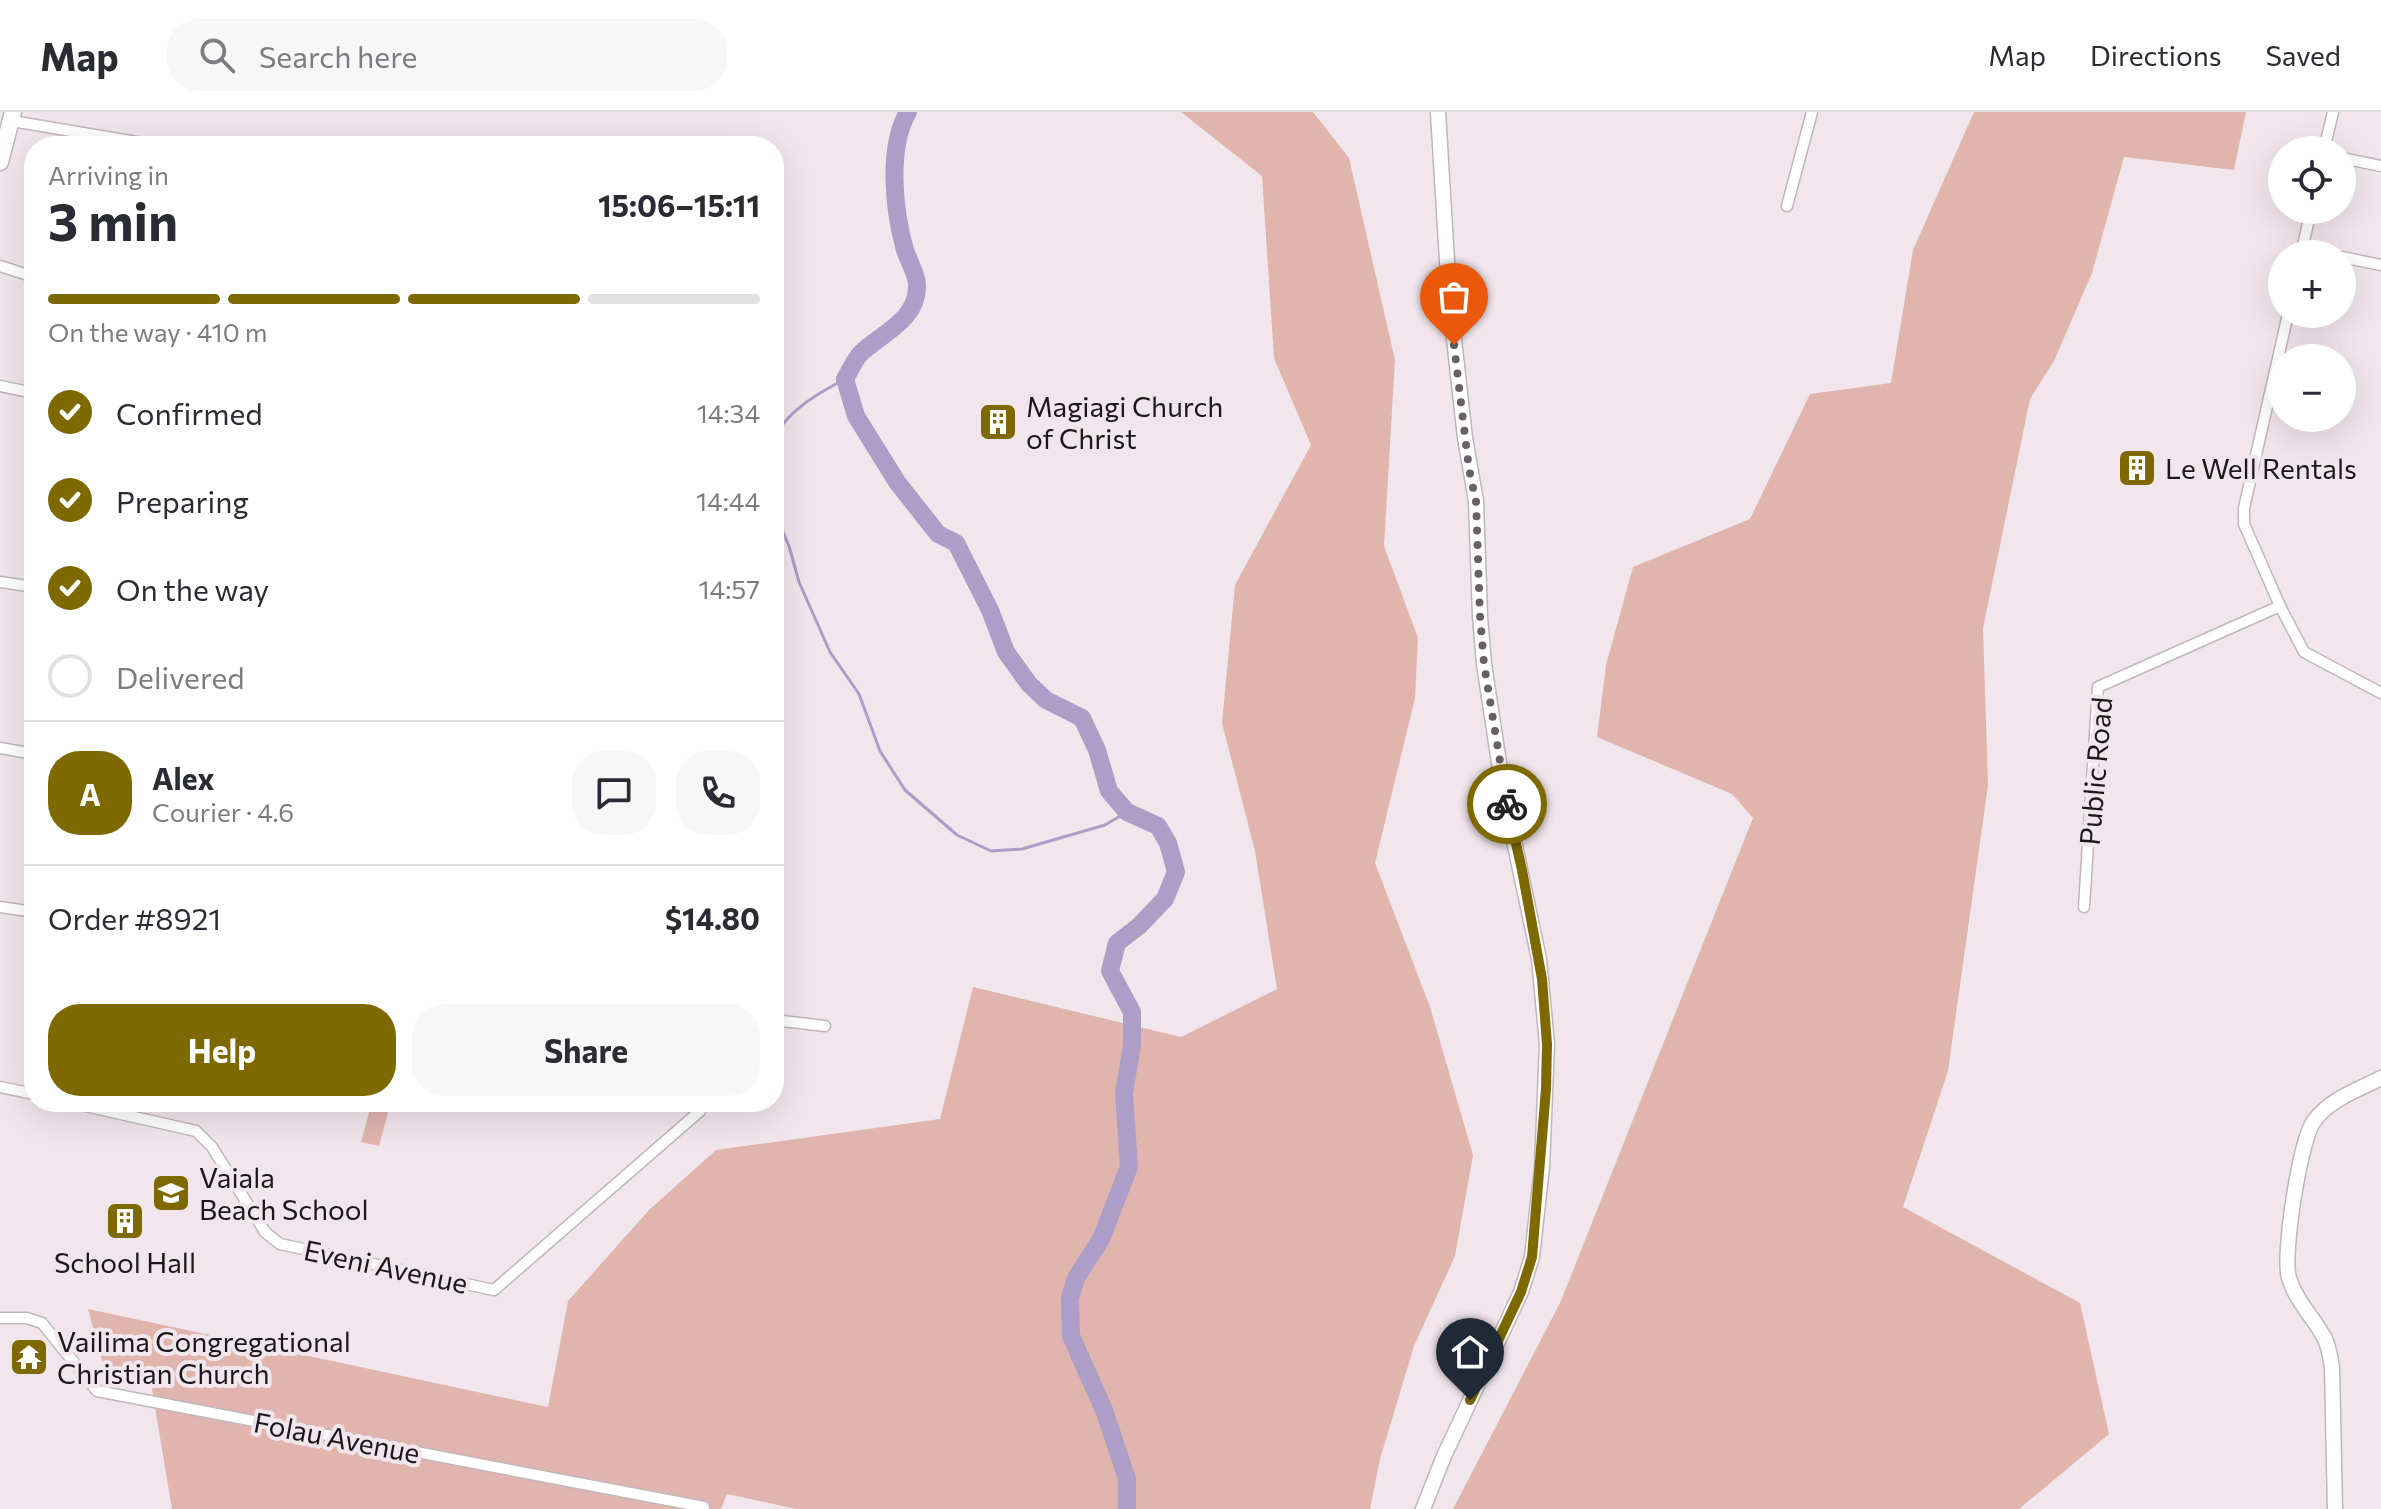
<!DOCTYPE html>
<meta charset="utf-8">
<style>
:root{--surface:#fff;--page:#f7f7f7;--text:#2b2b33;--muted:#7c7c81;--line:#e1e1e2;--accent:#7e6900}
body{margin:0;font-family:Commissioner,sans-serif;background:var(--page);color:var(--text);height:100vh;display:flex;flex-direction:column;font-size:30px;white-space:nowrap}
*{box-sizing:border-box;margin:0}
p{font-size:26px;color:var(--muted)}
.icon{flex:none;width:44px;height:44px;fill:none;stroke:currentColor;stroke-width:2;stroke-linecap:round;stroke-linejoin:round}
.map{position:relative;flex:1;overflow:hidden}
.drawer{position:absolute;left:24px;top:24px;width:760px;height:976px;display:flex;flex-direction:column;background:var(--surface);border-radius:32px;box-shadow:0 8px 32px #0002}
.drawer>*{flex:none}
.controls{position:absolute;left:2268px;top:24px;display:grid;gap:16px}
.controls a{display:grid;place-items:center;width:88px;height:88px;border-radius:50%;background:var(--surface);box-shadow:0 8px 32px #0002;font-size:40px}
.pin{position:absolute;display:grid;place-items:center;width:68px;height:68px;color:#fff;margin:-82px -34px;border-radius:50% 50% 50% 0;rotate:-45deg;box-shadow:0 0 8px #0007}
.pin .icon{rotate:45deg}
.courier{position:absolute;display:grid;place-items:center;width:80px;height:80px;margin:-40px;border:6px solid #7e6900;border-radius:50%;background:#fff;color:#222;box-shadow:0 2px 10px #0007}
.summary em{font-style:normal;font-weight:700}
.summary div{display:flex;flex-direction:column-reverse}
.summary{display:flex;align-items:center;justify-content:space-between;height:136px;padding:0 24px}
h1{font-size:52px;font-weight:700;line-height:60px}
.bar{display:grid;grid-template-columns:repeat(4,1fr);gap:12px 8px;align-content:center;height:96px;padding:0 24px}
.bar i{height:10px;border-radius:6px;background:var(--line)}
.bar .current{background:var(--accent)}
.bar p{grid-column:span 4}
.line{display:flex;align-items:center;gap:20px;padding:0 24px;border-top:2px solid var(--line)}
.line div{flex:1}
.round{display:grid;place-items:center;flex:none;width:84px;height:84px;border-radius:32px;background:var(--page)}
ol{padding:0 24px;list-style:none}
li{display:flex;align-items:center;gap:24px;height:88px}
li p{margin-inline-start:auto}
li .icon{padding:8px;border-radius:50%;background:var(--accent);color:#fff;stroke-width:4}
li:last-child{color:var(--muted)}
li i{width:44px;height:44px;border:4px solid var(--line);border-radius:50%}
.button{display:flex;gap:16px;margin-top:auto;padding:16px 24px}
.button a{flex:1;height:92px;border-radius:32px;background:var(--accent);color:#fff;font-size:32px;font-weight:700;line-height:92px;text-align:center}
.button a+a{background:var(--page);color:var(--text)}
header{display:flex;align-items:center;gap:48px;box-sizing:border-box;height:112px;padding:0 40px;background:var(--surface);border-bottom:2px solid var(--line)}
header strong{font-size:38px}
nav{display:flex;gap:44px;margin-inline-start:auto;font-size:28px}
.search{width:560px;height:72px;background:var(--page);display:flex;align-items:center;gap:20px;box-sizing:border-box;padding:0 28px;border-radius:32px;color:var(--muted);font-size:30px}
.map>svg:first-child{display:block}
.green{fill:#e0b5ae}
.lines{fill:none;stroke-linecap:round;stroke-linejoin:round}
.stream{stroke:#ac9ec7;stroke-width:3}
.river{stroke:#ac9ec7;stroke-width:18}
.street-casing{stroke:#c0b6bb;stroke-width:13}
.secondary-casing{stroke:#c0b6bb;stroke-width:17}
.primary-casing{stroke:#c0b6bb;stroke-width:19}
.street{stroke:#fff;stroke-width:10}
.secondary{stroke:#fff;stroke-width:14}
.primary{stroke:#fff;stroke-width:16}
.done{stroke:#676064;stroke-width:8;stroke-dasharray:0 14.4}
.route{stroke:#7e6900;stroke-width:10}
.labels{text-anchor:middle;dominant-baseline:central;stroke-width:8;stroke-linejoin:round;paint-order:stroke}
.poi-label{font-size:28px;fill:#1c181a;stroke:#f1e6ec;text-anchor:start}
.street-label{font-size:28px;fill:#1c181a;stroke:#f1e6ec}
</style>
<header>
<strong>Map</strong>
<div class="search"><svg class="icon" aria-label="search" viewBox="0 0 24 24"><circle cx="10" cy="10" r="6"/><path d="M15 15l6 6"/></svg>Search here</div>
<nav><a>Map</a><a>Directions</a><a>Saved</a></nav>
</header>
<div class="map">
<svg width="2381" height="1397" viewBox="0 0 2381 1397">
<rect width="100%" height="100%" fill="#f1e6ec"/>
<!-- green -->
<path class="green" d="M1181,0H1313L1349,46L1395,248L1384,434L1418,526L1415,586L1375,751L1430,895L1473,1043L1455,1144L1414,1234L1380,1347L1370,1397H796L727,1382L721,1397H172L151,1271L103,1252L88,1197L548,1295L568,1189L649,1098L716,1038L940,1007L973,875L1181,925L1277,877L1255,739L1222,611L1235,473L1311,333L1274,246L1262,64Z
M1974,0H2246L2234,58L2124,45L2092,161L2054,249L2030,287L1983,516L1988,673L1948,959L1903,1095L2080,1191L2109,1322L2019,1397H1453L1560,1191L1753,706L1732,682L1597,625L1606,553L1633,455L1750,407L1810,282L1891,271L1913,138Z
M372,990H391L379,1034L361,1030Z"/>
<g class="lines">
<!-- stream -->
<path class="stream" d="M774,325C790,297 817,282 845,267
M774,399L789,434L799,470L830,540L859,582L880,639L905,678L957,723L991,739L1022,737L1105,713L1127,700"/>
<!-- river -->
<path class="river" d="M908,0C887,36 894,99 905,138C908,148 917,162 917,173C918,208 882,221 861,241C854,248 850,259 845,267L856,304L897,370L938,422L956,431L990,498L1006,540L1029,572L1046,588L1082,606L1097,638L1109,679L1127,700L1158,714L1168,731L1176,760L1165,787L1139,814L1117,831L1110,859L1132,900V933L1124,981L1129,1055L1101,1127L1076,1166L1070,1186L1071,1224L1104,1298L1127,1367V1397"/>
<defs>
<path id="street" d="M12,9L160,34
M2324,38L2333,0
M2342,46L2381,54
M1787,94L1812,0
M2302,136L2330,142
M2301,142L2311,98
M2342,145L2381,153
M0,154L34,165
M2288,202L2244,396V412L2280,494L2304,540L2381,581
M0,274L34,281
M0,470L34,475
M0,636L34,642
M0,795L34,800
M2084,795L2098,575L2280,494
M774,908L825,914
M0,975L34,982
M68,990L196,1019L212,1035L265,1120L280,1132L494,1178L700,999
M0,1206H27L42,1211L97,1279L704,1395"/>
<path id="secondary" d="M1423,1397L1444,1344L1521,1180L1532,1145L1542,1055L1547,932L1539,847L1503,677L1484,552L1480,504L1476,389L1465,326L1449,182L1438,0
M2335,1397L2332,1255C2330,1245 2329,1234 2324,1225C2313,1205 2296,1189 2289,1166C2282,1144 2300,1028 2314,1009C2330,987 2358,978 2381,966"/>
<path id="primary" d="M0,50L13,0"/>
</defs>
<!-- street casing -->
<use href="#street" class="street-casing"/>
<!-- secondary casing -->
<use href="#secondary" class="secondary-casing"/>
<!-- primary casing -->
<use href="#primary" class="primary-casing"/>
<!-- street -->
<use href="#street" class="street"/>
<!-- secondary -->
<use href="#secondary" class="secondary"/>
<!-- primary -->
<use href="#primary" class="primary"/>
</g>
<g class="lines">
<!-- done -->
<path class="done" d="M1454,233L1469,357L1476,389L1480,504L1484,552L1507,692"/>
<!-- route -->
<path class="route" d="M1470,1288L1521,1180L1532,1145L1546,977L1547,932L1542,867L1522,758L1507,692"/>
</g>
<!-- icons -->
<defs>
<symbol id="building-square" viewBox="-11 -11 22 22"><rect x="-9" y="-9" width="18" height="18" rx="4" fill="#7e6900" stroke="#f1e6ec"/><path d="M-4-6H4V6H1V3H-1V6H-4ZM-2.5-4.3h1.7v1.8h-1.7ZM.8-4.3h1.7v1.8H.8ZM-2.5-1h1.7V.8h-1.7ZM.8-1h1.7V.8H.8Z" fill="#fff"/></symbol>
<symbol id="school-square" viewBox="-11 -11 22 22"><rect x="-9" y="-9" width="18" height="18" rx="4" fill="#7e6900" stroke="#f1e6ec"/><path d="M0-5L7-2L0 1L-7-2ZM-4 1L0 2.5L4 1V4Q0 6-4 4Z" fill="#fff"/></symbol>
<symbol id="temple-square" viewBox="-11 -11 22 22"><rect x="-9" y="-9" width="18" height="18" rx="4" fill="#7e6900" stroke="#f1e6ec"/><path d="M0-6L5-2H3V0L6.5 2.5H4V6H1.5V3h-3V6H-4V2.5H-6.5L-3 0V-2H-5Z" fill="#fff"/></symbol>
</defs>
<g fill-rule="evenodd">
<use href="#building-square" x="976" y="288" width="44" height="44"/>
<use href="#building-square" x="2115" y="334" width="44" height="44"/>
<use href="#school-square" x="149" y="1059" width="44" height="44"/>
<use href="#building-square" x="103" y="1087" width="44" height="44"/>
<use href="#temple-square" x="7" y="1223" width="44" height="44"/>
</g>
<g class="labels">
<!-- poi labels -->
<g class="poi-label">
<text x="1026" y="294">Magiagi Church<tspan x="1026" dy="32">of Christ</tspan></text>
<text x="2165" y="356">Le Well Rentals</text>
<text x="199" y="1065">Vaiala<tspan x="199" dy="32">Beach School</tspan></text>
<text x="125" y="1150" text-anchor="middle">School Hall</text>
<text x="57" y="1229">Vailima Congregational<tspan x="57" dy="32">Christian Church</tspan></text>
</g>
<!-- street labels -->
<g class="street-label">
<text transform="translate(2095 659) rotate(-85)">Public Road</text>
<text transform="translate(386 1154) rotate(12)">Eveni Avenue</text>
<text transform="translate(337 1325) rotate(11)">Folau Avenue</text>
</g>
</g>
</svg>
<div class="controls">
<a><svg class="icon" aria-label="locate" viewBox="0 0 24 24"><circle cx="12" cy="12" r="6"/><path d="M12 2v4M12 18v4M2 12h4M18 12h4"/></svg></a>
<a>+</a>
<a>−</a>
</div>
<div class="pin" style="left:1454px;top:233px;background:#ea580c"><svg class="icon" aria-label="bag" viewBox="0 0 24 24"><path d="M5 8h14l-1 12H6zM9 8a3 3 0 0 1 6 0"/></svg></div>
<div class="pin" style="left:1470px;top:1288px;background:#1f2937"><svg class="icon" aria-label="home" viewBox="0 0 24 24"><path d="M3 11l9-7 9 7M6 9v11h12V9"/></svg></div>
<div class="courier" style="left:1507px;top:692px"><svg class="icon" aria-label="bike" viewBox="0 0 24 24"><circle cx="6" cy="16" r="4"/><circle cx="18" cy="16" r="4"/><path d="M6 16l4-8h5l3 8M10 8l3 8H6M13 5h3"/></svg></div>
<section class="drawer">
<div class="summary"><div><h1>3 min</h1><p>Arriving in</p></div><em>15:06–15:11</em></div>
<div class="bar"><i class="current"></i><i class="current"></i><i class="current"></i><i></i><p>On the way · 410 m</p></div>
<ol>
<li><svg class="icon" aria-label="check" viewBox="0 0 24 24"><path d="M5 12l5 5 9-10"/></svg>Confirmed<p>14:34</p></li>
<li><svg class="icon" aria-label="check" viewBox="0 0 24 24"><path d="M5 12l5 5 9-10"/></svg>Preparing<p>14:44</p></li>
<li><svg class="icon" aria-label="check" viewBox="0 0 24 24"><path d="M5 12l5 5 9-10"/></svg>On the way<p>14:57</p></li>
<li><i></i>Delivered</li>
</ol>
<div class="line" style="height:144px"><b class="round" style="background:var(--accent);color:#fff">A</b><div><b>Alex</b><p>Courier · 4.6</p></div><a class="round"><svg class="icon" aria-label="chat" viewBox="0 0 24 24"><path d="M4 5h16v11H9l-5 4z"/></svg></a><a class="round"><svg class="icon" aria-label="phone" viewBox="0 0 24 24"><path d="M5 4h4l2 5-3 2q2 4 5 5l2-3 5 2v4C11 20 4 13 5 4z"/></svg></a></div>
<div class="line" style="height:104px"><div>Order #8921</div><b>$14.80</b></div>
<div class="button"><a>Help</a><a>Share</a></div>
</section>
</div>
